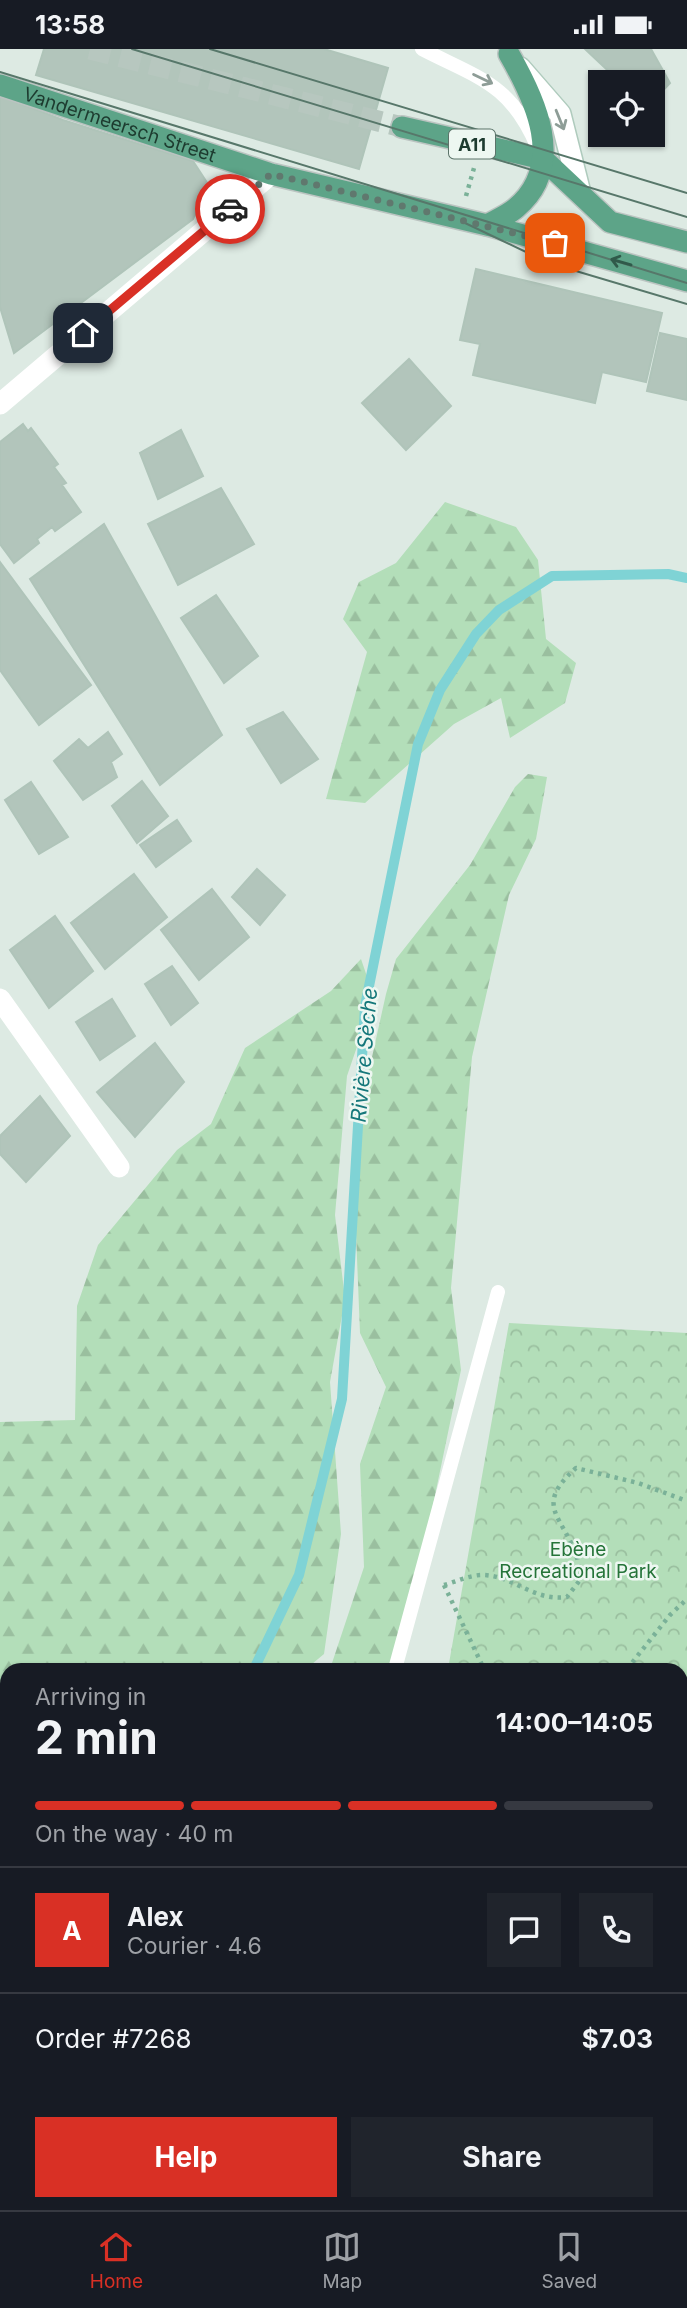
<!DOCTYPE html>
<meta charset="utf-8">
<style>
:root{--surface:#171b24;--page:#20242c;--text:#f1f3f6;--muted:#9ea1a6;--line:#363941;--accent:#d93025}
body{margin:0;font-family:Inter,sans-serif;background:var(--page);color:var(--text);height:100vh;display:flex;flex-direction:column;font-size:26px;white-space:nowrap}
*{box-sizing:border-box;margin:0}
p{font-size:23px;color:var(--muted)}
.icon{flex:none;width:38px;height:38px;fill:none;stroke:currentColor;stroke-width:2;stroke-linecap:round;stroke-linejoin:round}
.map{position:relative;flex:1;overflow:hidden}
.details{position:absolute;left:0px;top:1614px;width:688px;height:548px;display:flex;flex-direction:column;background:var(--surface);border-radius:21px 21px 0 0;box-shadow:0 2px 5px #0004}
.details>*{flex:none}
.controls{position:absolute;left:588px;top:21px;display:grid;gap:14px}
.controls a{display:grid;place-items:center;width:77px;height:77px;border-radius:0px;background:var(--surface);box-shadow:0 2px 5px #0004;font-size:35px}
.pin{position:absolute;display:grid;place-items:center;width:60px;height:60px;color:#fff;margin:-30px;border-radius:14px;box-shadow:0 4px 10px #0006}
.courier{position:absolute;display:grid;place-items:center;width:70px;height:70px;margin:-35px;border:5px solid #d93025;border-radius:50%;background:#fff;color:#222;box-shadow:0 2px 9px #0007}
.summary em{font-style:normal;font-weight:700}
.summary div{display:flex;flex-direction:column-reverse}
.summary{display:flex;align-items:center;justify-content:space-between;height:119px;padding:0 35px}
h1{font-size:46px;font-weight:700;line-height:52px}
.bar{display:grid;grid-template-columns:repeat(4,1fr);gap:10px 7px;align-content:center;height:84px;padding:0 35px}
.bar i{height:9px;border-radius:5px;background:var(--line)}
.bar .selected{background:var(--accent)}
.bar p{grid-column:span 4}
.line{display:flex;align-items:center;gap:18px;padding:0 35px;border-top:2px solid var(--line)}
.line div{flex:1}
.round{display:grid;place-items:center;flex:none;width:74px;height:74px;border-radius:0px;background:var(--page)}
.primary-button{display:flex;gap:14px;margin-top:auto;padding:14px 35px}
.primary-button a{flex:1;height:80px;border-radius:0px;background:var(--accent);color:#fff;font-size:28px;font-weight:700;line-height:80px;text-align:center}
.primary-button a+a{background:var(--page);color:var(--text)}
.status{display:flex;justify-content:space-between;align-items:center;height:49px;padding:0 35px;background:var(--surface);direction:ltr}
.status svg{height:19px;fill:currentColor}
.tab-bar{display:flex;justify-content:space-around;align-items:center;height:98px;border-top:2px solid var(--line);background:var(--surface);font-size:19px;color:var(--muted)}
.tab-bar a{display:grid;justify-items:center;gap:4px}
.tab-bar .selected{color:var(--accent)}
.map>svg:first-child{display:block}
.forest{fill:url(#forest-firs)}
.park{fill:url(#park-crowns)}
.lines{fill:none;stroke-linecap:round;stroke-linejoin:round}
.stream{stroke:#7fd3d5;stroke-width:10}
.building{fill:#b2c5bb;stroke:#afc4b9;stroke-width:2}
.primary-tunnel{stroke:#b7c7bf;stroke-width:21;stroke-dasharray:21 10;stroke-linecap:butt}
.secondary-casing{stroke:#afcbbd;stroke-width:24}
.primary-casing{stroke:#bbc4c1;stroke-width:24}
.path{stroke:#7ab198;stroke-width:4.5;stroke-dasharray:3.5 5;stroke-linecap:butt}
.lane{stroke:#fff;stroke-width:14}
.street{stroke:#fff;stroke-width:21}
.secondary{stroke:#fff;stroke-width:21}
.primary{stroke:#5da488;stroke-width:21}
.tram{stroke:#57776a;stroke-width:2}
.oneway{stroke:#8e9d97}
.oneway2{stroke:#305a4a}
.done{stroke:#60786e;stroke-width:7;stroke-dasharray:0 12.6}
.route{stroke:#d93025;stroke-width:9}
.labels{text-anchor:middle;dominant-baseline:central;stroke-width:5;stroke-linejoin:round;paint-order:stroke}
.shield{fill:#edf7f1;stroke:#5b7369;stroke-width:2}
.shield-label{font-size:18px;font-weight:bold;fill:#1d3b2f}
.street-label{font-size:19px;fill:#1d3b2f;stroke:#edf7f1}
.park-label{font-size:19px;fill:#257439;stroke:#edf7f1}
.water-label{font-size:21px;font-style:italic;fill:#14777a;stroke:#edf7f1}
</style>
<div class="status"><b>13:58</b><svg viewBox="0 0 49 12"><path d="M0 12V9h3v3zM5 12V6h3v6zM10 12V3h3v9zM15 12V0h3v12zM26 1h20v11H26zM47 4h2v5h-2z"/></svg></div>
<div class="map">
<svg width="687" height="2161" viewBox="0 0 687 2161">
<defs>
<pattern id="forest-firs" width="22" height="20" patternUnits="userSpaceOnUse" patternTransform="scale(1.75)"><rect width="22" height="20" fill="#b3deb9"/><path d="M5 1l3.5 6h-7zM16 11l3.5 6h-7z" fill="#9abf9f"/></pattern>
<pattern id="park-crowns" width="20" height="18" patternUnits="userSpaceOnUse" patternTransform="scale(1.75)"><rect width="20" height="18" fill="#b3deb9"/><path d="M2 6a3 3 0 1 1 6 0M12 15a3 3 0 1 1 6 0" fill="none" stroke="#9abf9f"/></pattern>
</defs>
<rect width="100%" height="100%" fill="#ddeae3"/>
<!-- forest -->
<path class="forest" d="M445,453L516,478L538,511L546,590L576,614L565,654L510,689L501,649L454,675L365,754L326,750L367,603L343,570L359,533L396,514Z
M528,725L547,728L536,790L509,846L472,1008L451,1239L461,1321L399,1620H330L364,1518L360,1415L386,1338L360,1284L356,1184L360,1062L386,945L396,910L470,816L515,738Z
M361,910L374,948L347,1027L335,1166L345,1250L330,1333L341,1485L324,1605L306,1620H7V1658L0,1661V1373L75,1371L77,1257L98,1196L177,1101L211,1075L245,999L331,942Z
M7,1911V2016L0,2015V1914Z
M76,2154H183L171,2161H79Z"/>
<!-- park -->
<path class="park" d="M509,1274L687,1284V2161H433L434,2154H681V1620H448Z"/>
<g class="lines">
<!-- stream -->
<path class="stream" d="M254,1620L299,1526L342,1350L365,957L418,695L440,641L476,585L499,561L552,527L668,525L687,529
M0,1857L7,1855"/>
</g>
<!-- building -->
<path class="building" d="M44,0H324L388,19L359,120L36,26Z
M585,0H651L670,34L658,47L653,46V33H620Z
M0,47L63,71L193,112L208,135L193,170L14,304L0,258Z
M476,220L662,264L646,333L602,323L595,354L473,326L480,295L460,291Z
M660,284L687,290V351L647,342Z
M409,310L451,357L406,401L362,354Z
M23,375L28,382L31,379L58,415L54,418L66,434L62,436L81,463L55,482L52,478L37,490L39,494L14,514L0,495V393Z
M181,381L203,427L158,450L140,404Z
M221,439L254,495L178,536L148,475Z
M104,475L222,686L160,736L30,530Z
M0,513L91,636L39,676L0,621Z
M216,546L258,607L224,634L181,569Z
M283,663L318,710L281,734L247,680Z
M108,683L122,705L111,713L117,728L83,751L54,712L79,690L88,699Z
M142,732L168,767L137,794L112,757Z
M31,733L68,788L39,805L5,751Z
M177,771L191,792L156,818L140,796Z
M257,820L285,846L260,876L232,848Z
M134,825L167,868L105,920L71,874Z
M212,840L249,888L199,931L161,881Z
M55,867L93,922L49,959L10,901Z
M172,917L198,954L171,976L145,935Z
M112,950L135,987L100,1011L76,973Z
M155,994L184,1033L135,1088L97,1043Z
M40,1047L70,1087L26,1133L0,1105V1087Z"/>
<g class="lines">
<!-- primary-tunnel -->
<path class="primary-tunnel" d="M90,0L402,78"/>
<defs>
<path id="secondary" d="M520,19L560,65L580,144"/>
<g id="primary">
<path id="s1" d="M0,36L271,125L487,176L687,232"/>
<path d="M402,78L543,110L610,173L687,193"/>
<path d="M487,176C496,171 508,166 516,159C567,116 535,50 509,5"/>
</g>
</defs>
<!-- secondary casing -->
<use href="#secondary" class="secondary-casing"/>
<!-- primary casing -->
<use href="#primary" class="primary-casing"/>
<!-- path -->
<path class="path" d="M466,147L474,119
M444,1536C455,1533 470,1526 482,1526C513,1526 534,1553 567,1548L580,1531C579,1524 579,1515 577,1509C564,1467 532,1458 576,1419L638,1434L687,1452
M444,1536L484,1620
M627,1620L670,1566L687,1550
M430,2161L431,2154"/>
<!-- lane -->
<path class="lane" d="M422,0C478,29 510,34 537,97
M395,1620L498,1243
M392,2161L393,2154"/>
<!-- street -->
<path class="street" d="M0,355L271,125
M0,950L119,1118"/>
<!-- secondary -->
<use href="#secondary" class="secondary"/>
<!-- primary -->
<use href="#primary" class="primary"/>
<!-- tram -->
<path class="tram" d="M132,0L687,168
M210,0L687,144
M0,23L687,234
M465,174L549,214L687,255"/>
</g>
<!-- one-way arrows -->
<defs><path id="oneway-shaft" d="M-6 0H5M1.5-3L5.5 0L1.5 3" fill="none" stroke-width="1.6" stroke-linecap="round" stroke-linejoin="round" transform="scale(1.75)"/></defs>
<g class="oneway">
<use href="#oneway-shaft" transform="translate(483 30) rotate(26)"/>
<use href="#oneway-shaft" transform="translate(560 71) rotate(68)"/>
</g>
<use class="oneway2" href="#oneway-shaft" transform="translate(621 213) rotate(-164)"/>
<g class="lines">
<!-- done -->
<path class="done" d="M230,160L271,125L555,194"/>
<!-- route -->
<path class="route" d="M83,284L230,160"/>
</g>
<g class="labels">
<!-- shield labels -->
<rect class="shield" x="449" y="80.5" width="46" height="29" rx="5"/>
<g class="shield-label">
<text x="472" y="95">A11</text>
</g>
<!-- street labels -->
<g class="street-label">
<text stroke="none"><textPath href="#s1" startOffset="126">Vandermeersch Street</textPath></text>
</g>
<!-- park labels -->
<g class="park-label">
<text x="578" y="1500">Ebène<tspan x="578" dy="22">Recreational Park</tspan></text>
</g>
<!-- water labels -->
<g class="water-label">
<text transform="translate(364 1006) rotate(-85)">Rivière Sèche</text>
</g>
</g>
</svg>
<div class="controls">
<a><svg class="icon" aria-label="locate" viewBox="0 0 24 24"><circle cx="12" cy="12" r="6"/><path d="M12 2v4M12 18v4M2 12h4M18 12h4"/></svg></a>
</div>
<div class="pin" style="left:555px;top:194px;background:#ea580c"><svg class="icon" aria-label="bag" viewBox="0 0 24 24"><path d="M5 8h14l-1 12H6zM9 8a3 3 0 0 1 6 0"/></svg></div>
<div class="pin" style="left:83px;top:284px;background:#1f2937"><svg class="icon" aria-label="home" viewBox="0 0 24 24"><path d="M3 11l9-7 9 7M6 9v11h12V9"/></svg></div>
<div class="courier" style="left:230px;top:160px"><svg class="icon" aria-label="car" viewBox="0 0 24 24"><path d="M5 17H2v-5l4-1 3-4h7l3 4 3 1v5h-3M9 17h6M6 11h13"/><circle cx="7" cy="17" r="2"/><circle cx="17" cy="17" r="2"/></svg></div>
<section class="details">
<div class="summary"><div><h1>2 min</h1><p>Arriving in</p></div><em>14:00–14:05</em></div>
<div class="bar"><i class="selected"></i><i class="selected"></i><i class="selected"></i><i></i><p>On the way · 40 m</p></div>
<div class="line" style="height:126px"><b class="round" style="background:var(--accent);color:#fff">A</b><div><b>Alex</b><p>Courier · 4.6</p></div><a class="round"><svg class="icon" aria-label="chat" viewBox="0 0 24 24"><path d="M4 5h16v11H9l-5 4z"/></svg></a><a class="round"><svg class="icon" aria-label="phone" viewBox="0 0 24 24"><path d="M5 4h4l2 5-3 2q2 4 5 5l2-3 5 2v4C11 20 4 13 5 4z"/></svg></a></div>
<div class="line" style="height:91px"><div>Order #7268</div><b>$7.03</b></div>
<div class="primary-button"><a>Help</a><a>Share</a></div>
</section>
</div>
<nav class="tab-bar">
<a class="selected"><svg class="icon" aria-label="home" viewBox="0 0 24 24"><path d="M3 11l9-7 9 7M6 9v11h12V9"/></svg>Home</a>
<a><svg class="icon" aria-label="map" viewBox="0 0 24 24"><path d="M3 6l6-2 6 2 6-2v14l-6 2-6-2-6 2zM9 4v14M15 6v14"/></svg>Map</a>
<a><svg class="icon" aria-label="saved" viewBox="0 0 24 24"><path d="M7 4h10v16l-5-4-5 4z"/></svg>Saved</a>
</nav>
